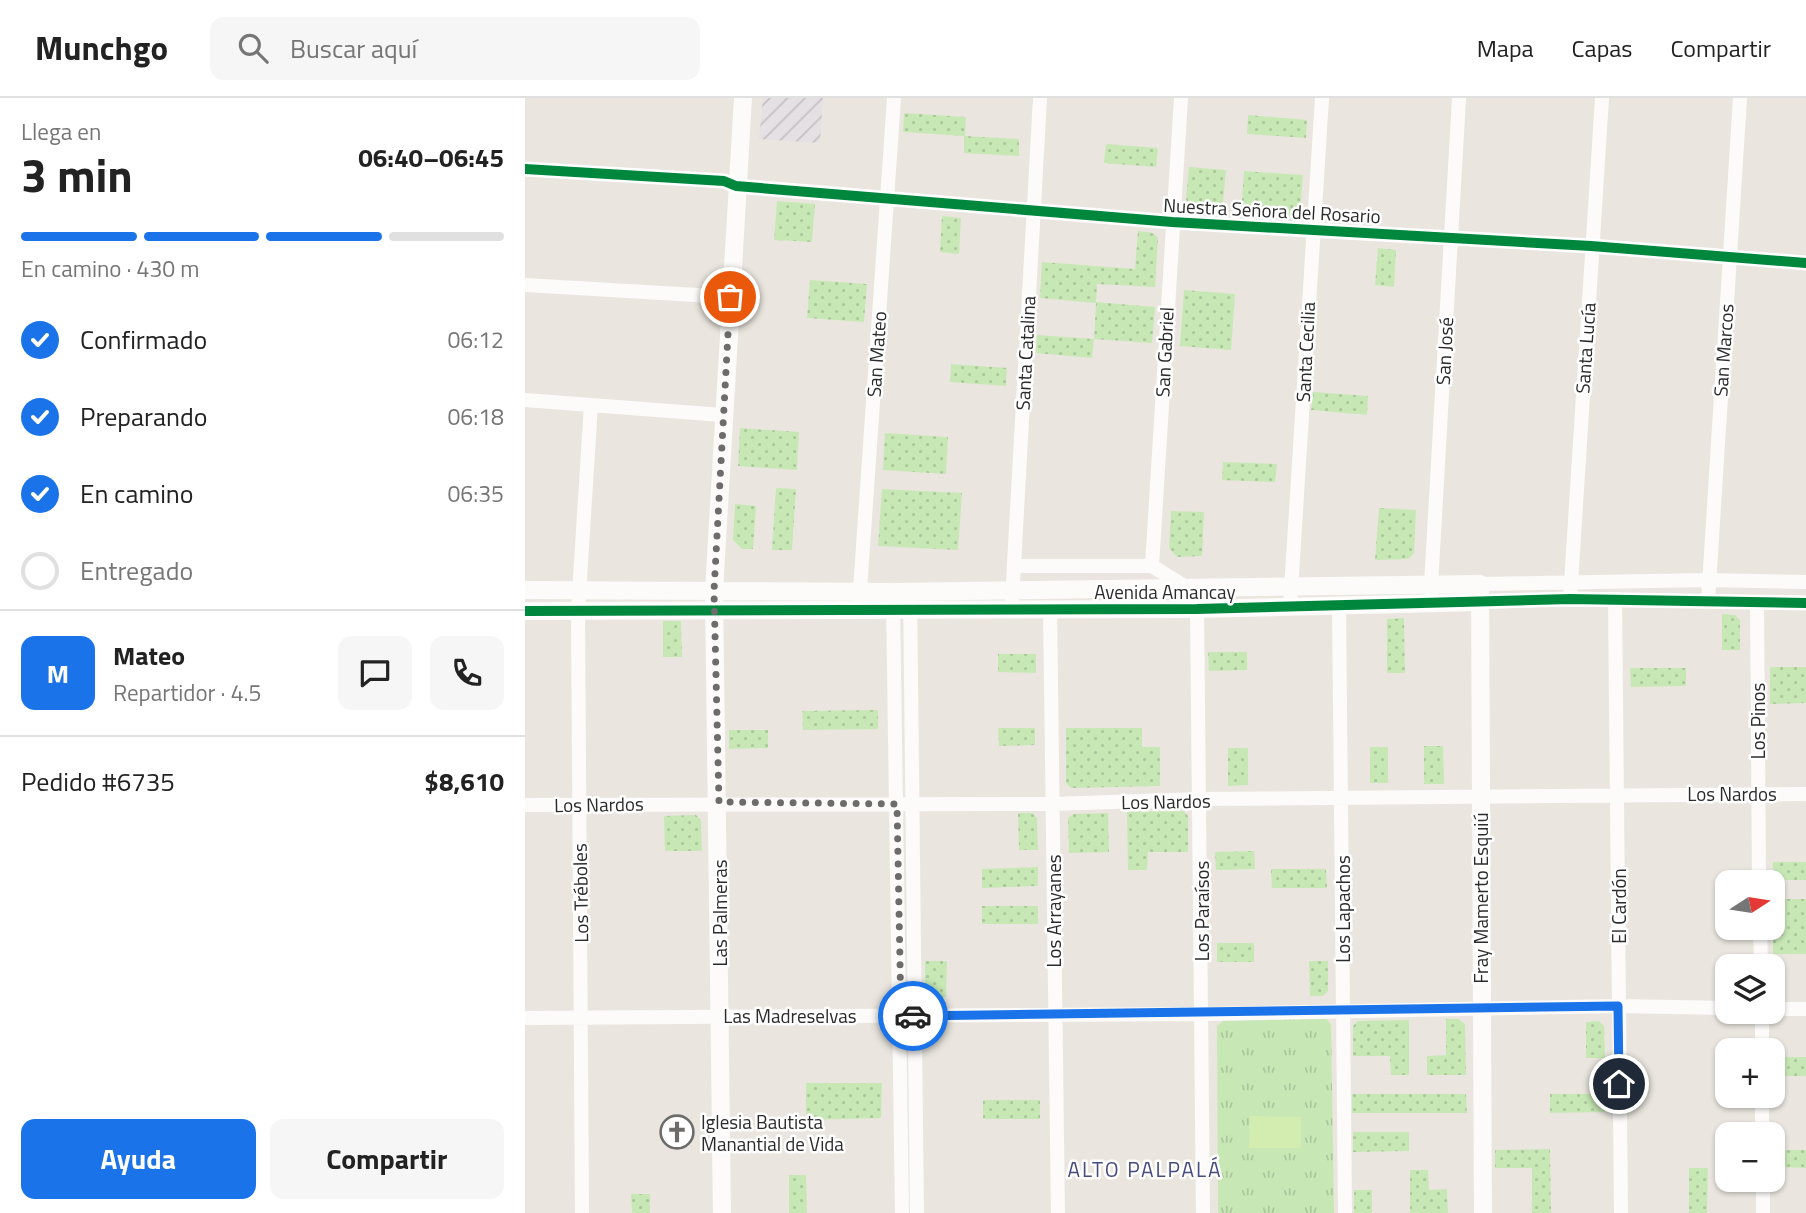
<!DOCTYPE html>
<html lang="es">
<meta charset="utf-8">
<style>
:root{--surface:#fff;--page:#f6f6f6;--text:#222;--muted:#767676;--line:#e0e0e0;--accent:#1a73e8}
body{margin:0;font-family:"Titillium Web",sans-serif;background:var(--page);color:var(--text);height:100vh;display:flex;flex-direction:column;font-size:26px;white-space:nowrap}
*{box-sizing:border-box;margin:0}
p{font-size:23px;color:var(--muted)}
.icon{flex:none;width:38px;height:38px;fill:none;stroke:currentColor;stroke-width:2;stroke-linecap:round;stroke-linejoin:round}
.map{position:relative;flex:1;overflow:hidden}
.drawer{display:flex;flex-direction:column;background:var(--surface);width:525px}
.drawer>*{flex:none}
.needle{width:46px;rotate:78deg}
.controls{position:absolute;left:1190px;top:772px;display:grid;gap:14px}
.controls a{display:grid;place-items:center;width:70px;height:70px;border-radius:14px;background:var(--surface);box-shadow:0 2px 5px #0004;font-size:35px}
.pin{position:absolute;display:grid;place-items:center;width:60px;height:60px;color:#fff;margin:-30px;border:4px solid #fff;border-radius:50%;box-shadow:0 2px 7px #0007}
.courier{position:absolute;display:grid;place-items:center;width:70px;height:70px;margin:-35px;border:5px solid #1a73e8;border-radius:50%;background:#fff;color:#222;box-shadow:0 2px 9px #0007}
.overview em{font-style:normal;font-weight:700}
.overview div{display:flex;flex-direction:column-reverse}
.overview{display:flex;align-items:center;justify-content:space-between;height:119px;padding:0 21px}
h1{font-size:46px;font-weight:700;line-height:52px}
.bar{display:grid;grid-template-columns:repeat(4,1fr);gap:10px 7px;align-content:center;height:84px;padding:0 21px}
.bar i{height:9px;border-radius:5px;background:var(--line)}
.bar .active{background:var(--accent)}
.bar p{grid-column:span 4}
.line{display:flex;align-items:center;gap:18px;padding:0 21px;border-top:2px solid var(--line)}
.line div{flex:1}
.round{display:grid;place-items:center;flex:none;width:74px;height:74px;border-radius:14px;background:var(--page)}
ol{padding:0 21px;list-style:none}
li{display:flex;align-items:center;gap:21px;height:77px}
li p{margin-inline-start:auto}
li .icon{padding:7px;border-radius:50%;background:var(--accent);color:#fff;stroke-width:4}
li:last-child{color:var(--muted)}
li i{width:38px;height:38px;border:4px solid var(--line);border-radius:50%}
.primary-button{display:flex;gap:14px;margin-top:auto;padding:14px 21px}
.primary-button a{flex:1;height:80px;border-radius:14px;background:var(--accent);color:#fff;font-size:28px;font-weight:700;line-height:80px;text-align:center}
.primary-button a+a{background:var(--page);color:var(--text)}
header{display:flex;align-items:center;gap:42px;box-sizing:border-box;height:98px;padding:0 35px;background:var(--surface);border-bottom:2px solid var(--line)}
header strong{font-size:33px}
nav{display:flex;gap:38px;margin-inline-start:auto;font-size:24px}
.search{width:490px;height:63px;background:var(--page);display:flex;align-items:center;gap:18px;box-sizing:border-box;padding:0 24px;border-radius:14px;color:var(--muted);font-size:26px}
main{display:flex;flex:1;min-height:0}
.map>svg:first-child{display:block}
.industrial{fill:url(#industrial-furrows)}
.grass{fill:url(#grass-dots)}
.park{fill:url(#park-tufts)}
.pitch{fill:#d3edb1}
.lines{fill:none;stroke-linecap:round;stroke-linejoin:round}
.minor{stroke:#fcfbfa;stroke-width:14}
.tertiary{stroke:#fcfbfa;stroke-width:18}
.cycleway-casing{stroke:#fff;stroke-width:15}
.cycleway{stroke:#00873e;stroke-width:10}
.done{stroke:#6e6c6a;stroke-width:7;stroke-dasharray:0 12.6}
.route{stroke:#1a73e8;stroke-width:9}
.labels{text-anchor:middle;dominant-baseline:central;stroke-width:5;stroke-linejoin:round;paint-order:stroke}
.street-label{font-size:19px;fill:#2b2b2b;stroke:#fff}
.poi-label{font-size:19px;fill:#2b2b2b;stroke:#fff;text-anchor:start}
.neighbourhood-label{font-size:21px;letter-spacing:2px;fill:#464c80;stroke:#fff}
</style>
<header>
<strong>Munchgo</strong>
<div class="search"><svg class="icon" aria-label="search" viewBox="0 0 24 24"><circle cx="10" cy="10" r="6"/><path d="M15 15l6 6"/></svg>Buscar aquí</div>
<nav><a>Mapa</a><a>Capas</a><a>Compartir</a></nav>
</header>
<main>
<section class="drawer">
<div class="overview"><div><h1>3 min</h1><p>Llega en</p></div><em>06:40–06:45</em></div>
<div class="bar"><i class="active"></i><i class="active"></i><i class="active"></i><i></i><p>En camino · 430 m</p></div>
<ol>
<li><svg class="icon" aria-label="check" viewBox="0 0 24 24"><path d="M5 12l5 5 9-10"/></svg>Confirmado<p>06:12</p></li>
<li><svg class="icon" aria-label="check" viewBox="0 0 24 24"><path d="M5 12l5 5 9-10"/></svg>Preparando<p>06:18</p></li>
<li><svg class="icon" aria-label="check" viewBox="0 0 24 24"><path d="M5 12l5 5 9-10"/></svg>En camino<p>06:35</p></li>
<li><i></i>Entregado</li>
</ol>
<div class="line" style="height:126px"><b class="round" style="background:var(--accent);color:#fff">M</b><div><b>Mateo</b><p>Repartidor · 4.5</p></div><a class="round"><svg class="icon" aria-label="chat" viewBox="0 0 24 24"><path d="M4 5h16v11H9l-5 4z"/></svg></a><a class="round"><svg class="icon" aria-label="phone" viewBox="0 0 24 24"><path d="M5 4h4l2 5-3 2q2 4 5 5l2-3 5 2v4C11 20 4 13 5 4z"/></svg></a></div>
<div class="line" style="height:91px"><div>Pedido #6735</div><b>$8,610</b></div>
<div class="primary-button"><a>Ayuda</a><a>Compartir</a></div>
</section>
<div class="map">
<svg width="1281" height="1115" viewBox="0 0 1281 1115">
<defs>
<pattern id="industrial-furrows" width="10" height="10" patternUnits="userSpaceOnUse" patternTransform="scale(1.75)"><rect width="10" height="10" fill="#e4e0e3"/><path d="M-1 1l2-2M0 10L10 0M9 11l2-2" fill="none" stroke="#c4c0c3"/></pattern>
<pattern id="grass-dots" width="8" height="8" patternUnits="userSpaceOnUse" patternTransform="scale(1.75)"><rect width="8" height="8" fill="#c7e8b5"/><path d="M2 2h.1M6 6h.1" fill="none" stroke="#abc79c" stroke-width="1.8" stroke-linecap="round"/></pattern>
<pattern id="park-tufts" width="24" height="20" patternUnits="userSpaceOnUse" patternTransform="scale(1.75)"><rect width="24" height="20" fill="#c7e8b5"/><path d="M3 7l-1-3M5 7V3M7 7l1-3M15 17l-1-3M17 17v-4M19 17l1-3" fill="none" stroke="#abc79c"/></pattern>
</defs>
<rect width="100%" height="100%" fill="#eae6df"/>
<!-- industrial -->
<path class="industrial" d="M238,0H298L295,45L234,41Z"/>
<!-- grass -->
<path class="grass" d="M379,15L441,19L440,38L494,41V58L439,55V38L378,34Z
M723,17L782,22L781,40L722,36Z
M581,46L633,50L631,69L579,65Z
M664,69L701,72L697,114L666,112L661,101Z
M719,73L778,77L775,115L771,119L716,116Z
M252,103L290,106L287,144L249,142Z
M417,118L436,120L434,156L415,154Z
M613,133L628,135L633,140L630,189L572,186L571,204L630,209L627,245L569,241L567,260L511,255L512,237L569,241L571,205L515,200L517,164L610,171Z
M853,150L871,152L869,189L850,187Z
M285,182L342,186L339,224L282,220Z
M659,192L710,196L706,252L655,248Z
M426,266L482,270L481,288L425,284Z
M788,294L843,298L842,317L786,312Z
M215,330L274,334L272,372L213,368Z
M360,335L423,339L421,376L358,372Z
M698,364L752,366L750,384L697,382Z
M251,390L271,391L267,452H247Z
M357,391L437,395L433,452L353,448Z
M210,406L231,408L228,451H217L208,442Z
M854,410L891,412L889,455L883,461L850,462Z
M646,413L679,414L677,458L652,459L644,450Z
M1197,516L1210,517L1215,522V552H1197Z
M879,520L880,575H862V521Z
M138,523H156L157,559H138Z
M683,554H722V572L684,573Z
M473,556H511V575L473,574Z
M1245,569H1281V605L1245,606Z
M1105,570H1161V588L1106,589Z
M353,612V631L278,632L277,613Z
M473,630H510V647L474,648Z
M541,630H617V649H635V688L546,690L541,685Z
M204,632H243V650L204,651Z
M899,648H918L919,686H899Z
M845,649H863V685H845Z
M703,650H723V687L703,688Z
M658,713L663,718V754H623L622,772H603L602,714Z
M493,715H507L512,720L513,752H494Z
M583,715L584,754L544,755L543,720L549,716Z
M171,717L176,722L177,753H140L139,718Z
M729,753L730,771L691,772L690,754Z
M1248,764H1281V782H1248Z
M513,769V788L457,790V771Z
M746,771H801L802,790H747Z
M1248,801H1281V856H1248Z
M457,808H513V826H457Z
M692,845H729V864H692Z
M400,863H422L421,899H405L400,892Z
M784,863H803V893L798,898H785Z
M921,921H933L940,926L941,977H902V958L921,957Z
M884,922V977H866L865,958H828V928L833,923Z
M1074,923L1079,928L1080,960H1061V924Z
M1248,959H1281V978H1249Z
M281,985H357L356,1020L281,1022Z
M827,996H941L942,1015H827Z
M1025,996H1080V1014L1025,1015Z
M458,1002H515V1021H458Z
M828,1034H884V1053L828,1054Z
M1025,1051L1026,1115H1007V1070H970V1052Z
M1251,1052H1281V1070L1251,1069Z
M1164,1070H1183L1182,1115H1164Z
M885,1072H903L904,1092L922,1091L923,1115H885Z
M264,1077H281L282,1115H264Z
M829,1092H847V1115H829Z
M106,1096H125V1115H107Z"/>
<!-- park -->
<path class="park" d="M801,921L806,926L809,1115H693L692,928L698,923Z"/>
<!-- pitch -->
<path class="pitch" d="M725,1018L776,1019V1050H724Z"/>
<g class="lines">
<!-- minor -->
<path class="minor" d="M656,0L627,468L661,489L672,511L678,1115
M0,71L199,83L211,88L647,124L1066,148L1281,165
M0,187L205,199
M0,302L197,317
M489,468H627
M955,486L1183,482L1281,484
M385,494L392,1115
M1045,501L1077,0
M1090,501L1096,1115
M487,502L515,0
M368,503L377,1115
M1183,503L1215,0
M955,504L1045,501L1281,505
M1232,504L1234,784
M908,505L906,487L934,0
M814,507L820,1115
M765,508L797,0
M525,510L533,1115
M337,512L335,492L369,0
M0,707L527,706L676,701L1281,696
M1235,830L1236,868
M1248,911H1281
M1237,914V952
M0,920L676,916L1093,908L1202,910
M1237,998V1036
M1238,1082V1115
M57,1115L53,512L66,307"/>
<!-- tertiary -->
<path class="tertiary" d="M0,492L368,494L955,486L958,1115
M0,513L672,511L955,504
M197,1115L189,493L218,0"/>
<defs>
<path id="cycleway" d="M0,71L199,83L211,88L647,124L1066,148L1281,165
M0,513L672,511L1045,501L1281,505"/>
</defs>
<!-- cycleway casing -->
<use href="#cycleway" class="cycleway-casing"/>
<!-- cycleway -->
<use href="#cycleway" class="cycleway"/>
</g>
<g class="lines">
<!-- done -->
<path class="done" d="M205,199L189,493L194,704L372,706L376,918H388"/>
<!-- route -->
<path class="route" d="M388,918L1093,908L1094,986"/>
</g>
<!-- icons -->
<defs>
<symbol id="church-ring" viewBox="-11 -11 22 22"><circle r="9.5" fill="#fff" stroke="#6e6c6a" stroke-width="1.5"/><path d="M-1.2-6h2.4v3.5h3.3v2.4h-3.3V6h-2.4V-.1h-3.3v-2.4h3.3Z" fill="#6e6c6a"/></symbol>
</defs>
<g fill-rule="evenodd">
<use href="#church-ring" x="133" y="1015" width="38" height="38"/>
</g>
<g class="labels">
<!-- street labels -->
<g class="street-label">
<text transform="translate(747 112) rotate(3)">Nuestra Señora del Rosario</text>
<text transform="translate(1060 250) rotate(-86)">Santa Lucía</text>
<text transform="translate(1198 252) rotate(-86)">San Marcos</text>
<text transform="translate(919 253) rotate(-87)">San José</text>
<text transform="translate(639 254) rotate(-87)">San Gabriel</text>
<text transform="translate(780 254) rotate(-87)">Santa Cecilia</text>
<text transform="translate(500 255) rotate(-87)">Santa Catalina</text>
<text transform="translate(351 256) rotate(-86)">San Mateo</text>
<text x="640" y="493">Avenida Amancay</text>
<text transform="translate(1232 623) rotate(-90)">Los Pinos</text>
<text x="1207" y="695">Los Nardos</text>
<text transform="translate(641 703) rotate(-1)">Los Nardos</text>
<text transform="translate(74 706) rotate(-1)">Los Nardos</text>
<text transform="translate(55 795) rotate(-91)">Los Tréboles</text>
<text transform="translate(955 800) rotate(-90)">Fray Mamerto Esquiú</text>
<text transform="translate(1093 808) rotate(-90)">El Cardón</text>
<text transform="translate(817 811) rotate(-90)">Los Lapachos</text>
<text transform="translate(528 813) rotate(-90)">Los Arrayanes</text>
<text transform="translate(676 813) rotate(-90)">Los Paraísos</text>
<text transform="translate(194 815) rotate(-90)">Las Palmeras</text>
<text x="265" y="917">Las Madreselvas</text>
</g>
<!-- poi labels -->
<g class="poi-label">
<text x="176" y="1023">Iglesia Bautista<tspan x="176" dy="22">Manantial de Vida</tspan></text>
</g>
<!-- neighbourhood labels -->
<g class="neighbourhood-label">
<text x="620" y="1071">ALTO PALPALÁ</text>
</g>
</g>
</svg>
<div class="controls">
<a><svg class="needle" viewBox="-14 -14 28 28"><path d="M0-13l5 13h-10z" fill="#e53935"/><path d="M0 13l5-13h-10z" fill="#767676"/></svg></a>
<a><svg class="icon" aria-label="layers" viewBox="0 0 24 24"><path d="M12 4l9 5-9 5-9-5zM3 14l9 5 9-5"/></svg></a>
<a>+</a>
<a>−</a>
</div>
<div class="pin" style="left:205px;top:199px;background:#ea580c"><svg class="icon" aria-label="bag" viewBox="0 0 24 24"><path d="M5 8h14l-1 12H6zM9 8a3 3 0 0 1 6 0"/></svg></div>
<div class="pin" style="left:1094px;top:986px;background:#1f2937"><svg class="icon" aria-label="home" viewBox="0 0 24 24"><path d="M3 11l9-7 9 7M6 9v11h12V9"/></svg></div>
<div class="courier" style="left:388px;top:918px"><svg class="icon" aria-label="car" viewBox="0 0 24 24"><path d="M5 17H2v-5l4-1 3-4h7l3 4 3 1v5h-3M9 17h6M6 11h13"/><circle cx="7" cy="17" r="2"/><circle cx="17" cy="17" r="2"/></svg></div>
</div>
</main>
